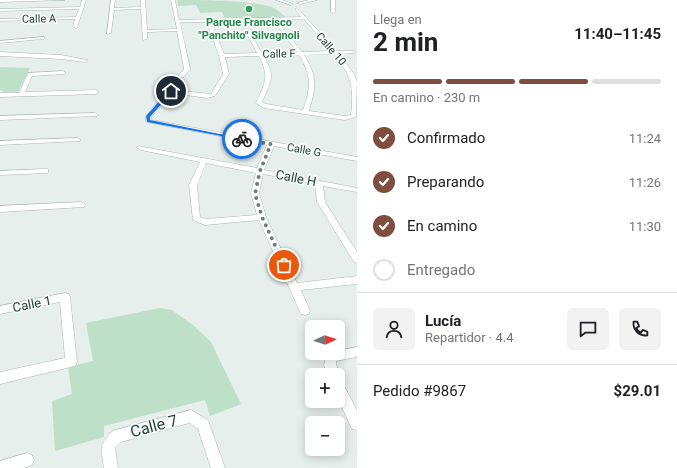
<!DOCTYPE html>
<html lang="es">
<meta charset="utf-8">
<style>
:root{--surface:#fff;--page:#f2f2f2;--text:#202124;--muted:#757577;--line:#e0e0e0;--accent:#7f4e3f}
body{margin:0;font-family:Roboto,sans-serif;background:var(--page);color:var(--text);height:100vh;display:flex;flex-direction:column;font-size:15px;white-space:nowrap}
*{box-sizing:border-box;margin:0}
p{font-size:13px;color:var(--muted)}
.icon{flex:none;width:22px;height:22px;fill:none;stroke:currentColor;stroke-width:2;stroke-linecap:round;stroke-linejoin:round}
.map{position:relative;flex:1;overflow:hidden}
.side{display:flex;flex-direction:column;background:var(--surface);width:320px}
.side>*{flex:none}
.needle{width:26px;rotate:86deg}
.tools{position:absolute;left:305px;top:320px;display:grid;gap:8px}
.tools a{display:grid;place-items:center;width:40px;height:40px;border-radius:6px;background:var(--surface);box-shadow:0 2px 10px #0003;font-size:20px}
.pin{position:absolute;display:grid;place-items:center;width:34px;height:34px;color:#fff;margin:-17px;border:2px solid #fff;border-radius:50%;box-shadow:0 1px 4px #0007}
.courier{position:absolute;display:grid;place-items:center;width:40px;height:40px;margin:-20px;border:3px solid #1a73e8;border-radius:50%;background:#fff;color:#222;box-shadow:0 1px 5px #0007}
.headline em{font-style:normal;font-weight:700}
.headline div{display:flex;flex-direction:column-reverse}
.headline{display:flex;align-items:center;justify-content:space-between;height:68px;padding:0 16px}
h1{font-size:26px;font-weight:700;line-height:30px}
.bar{display:grid;grid-template-columns:repeat(4,1fr);gap:6px 4px;align-content:center;height:48px;padding:0 16px}
.bar i{height:5px;border-radius:3px;background:var(--line)}
.bar .active{background:var(--accent)}
.bar p{grid-column:span 4}
.line{display:flex;align-items:center;gap:10px;padding:0 16px;border-top:1px solid var(--line)}
.line div{flex:1}
.round{display:grid;place-items:center;flex:none;width:42px;height:42px;border-radius:6px;background:var(--page)}
ol{padding:0 16px;list-style:none}
li{display:flex;align-items:center;gap:12px;height:44px}
li p{margin-inline-start:auto}
li .icon{padding:4px;border-radius:50%;background:var(--accent);color:#fff;stroke-width:4}
li:last-child{color:var(--muted)}
li i{width:22px;height:22px;border:2px solid var(--line);border-radius:50%}
main{display:flex;flex:1;min-height:0}
.map>svg:first-child{display:block}
.green{fill:#bfe0c8}
.lines{fill:none;stroke-linecap:round;stroke-linejoin:round}
.minor-casing{stroke:#a8b8b2;stroke-width:1}
.minor{fill:#fff;fill-rule:evenodd}
.route{fill:#1a73e8}
.done{stroke:#687f78;stroke-width:4;stroke-dasharray:0 7.2}
.leisure-dot{fill:#2e9e5b;stroke:#f7fbf9;stroke-width:1.5}
.labels{text-anchor:middle;dominant-baseline:central;stroke-width:3.5;stroke-linejoin:round;paint-order:stroke}
.far-street-label{font-size:11px;fill:#24423a;stroke:#f7fbf9}
.far-leisure-label{font-size:11px;font-weight:bold;fill:#27864d;stroke:#f7fbf9}
.street-label{font-size:13px;fill:#24423a;stroke:#f7fbf9}
.near-street-label{font-size:16px;fill:#24423a;stroke:#f7fbf9}
</style>
<main>
<div class="map">
<svg width="357" height="468" viewBox="0 0 357 468">
<rect width="100%" height="100%" fill="#e6efeb"/>
<!-- green -->
<path class="green" d="M177,0C201,0 251,0 272,7C278,10 282,14 286,18L225,19L222,12L200,13L196,5L178,6Z
M0,67L30,68L18,92H5L0,90Z
M160,308L172,310L194,326L211,342L241,404L210,416L205,400L104,426V437L55,451L52,401L72,394L68,367L93,361L86,323Z"/>
<g class="lines">
<defs>
<path id="minor" d="M0,0H65L0,2Z
M82,0H86L77,28L73,27L75,19L0,21V19L76,17L79,9L0,11V9L80,7Z
M111,0H115L114,8L141,7V0H145L147,30L177,29L171,0H175L179,20L301,17L295,9L297,8L337,51H355V52L353,53L339,54L354,74L357,82L356,117L345,120L264,108L256,103C265,82 270,78 259,56L225,57L229,74L215,96L207,98L171,93L151,117V120L357,157V161L274,146L264,170L357,188V192L323,186L325,202L357,252V263L354,262L317,202L315,184L263,174L259,193L266,217L297,283L357,276V284L301,290L310,311L309,314L305,315L301,314L259,220L205,225L193,220L189,185L200,162L141,150L137,148L138,146L257,168L267,145L146,122V116L184,69L177,31L147,32V39L143,40L141,9L114,10L111,33L107,34ZM304,19L332,51L302,52L277,20ZM273,20L297,52L262,53L251,34L252,31L250,30L247,34L257,53L224,54L211,21ZM180,22H207L219,56L223,74L211,94L173,90L190,69ZM334,54C352,76 354,88 351,115L345,116L309,111C316,87 318,77 304,55ZM299,55C312,77 311,87 303,110L266,104L262,102C271,81 276,78 264,56ZM206,163L256,173L251,193L257,215L206,219L200,217L197,185Z
M276,0H282L293,4L291,5Z
M309,0H317L300,4L298,3Z
M331,0H335V12L333,13L331,12Z
M44,37V39H42L0,43V41Z
M0,52L61,55L88,60L85,62L61,59L0,56Z
M63,71L66,73L65,74L32,76L25,92L96,90L99,92L96,94L0,97V93H19L28,73Z
M95,113L98,115L97,116L0,120V116Z
M78,138L81,140L80,141L0,145V141Z
M45,169H48V173L0,175V171Z
M81,202L84,203L85,205L84,207L0,212V206Z
M65,293L69,294L70,297L77,362L75,366L0,384V372L65,358L60,302L0,314V306Z
M357,347V357L336,361V365L340,375L338,379V375H328L324,365L327,353H338V351Z
M338,380L342,382L357,410V430L352,429L338,399Z
M191,410L208,420L225,468H211L198,429L189,423L121,442L115,448L118,468H104C101,448 98,447 112,431Z
M27,453L32,455L34,460L32,465L24,468H0V461Z"/>
</defs>
<!-- minor casing -->
<use href="#minor" class="minor-casing"/>
<!-- minor -->
<use href="#minor" class="minor"/>
</g>
<!-- route -->
<path class="route" d="M169,90L173,91L150,117V120L245,139L242,140L147,122L146,116Z"/>
<g class="lines">
<!-- done -->
<path class="done" d="M242,139L271,144L260,171L255,194L262,217L284,265"/>
</g>
<!-- markers -->
<circle class="leisure-dot" cx="249" cy="9" r="4"/>
<g class="labels">
<!-- far-street labels -->
<g class="far-street-label">
<text transform="translate(39 19) rotate(-1)">Calle A</text>
<text transform="translate(331 49) rotate(49)">Calle 10</text>
<text transform="translate(279 54) rotate(-1)">Calle F</text>
<text transform="translate(304 150) rotate(10)">Calle G</text>
</g>
<!-- far-leisure labels -->
<g class="far-leisure-label">
<text x="249" y="22">Parque Francisco<tspan x="249" dy="13">"Panchito" Silvagnoli</tspan></text>
</g>
<!-- street labels -->
<g class="street-label">
<text transform="translate(296 178) rotate(11)">Calle H</text>
<text transform="translate(32 304) rotate(-11)">Calle 1</text>
</g>
<!-- near-street labels -->
<g class="near-street-label">
<text transform="translate(154 426) rotate(-15)">Calle 7</text>
</g>
</g>
</svg>
<div class="tools">
<a><svg class="needle" viewBox="-14 -14 28 28"><path d="M0-13l5 13h-10z" fill="#e53935"/><path d="M0 13l5-13h-10z" fill="#757577"/></svg></a>
<a>+</a>
<a>−</a>
</div>
<div class="pin" style="left:284px;top:265px;background:#ea580c"><svg class="icon" aria-label="bag" viewBox="0 0 24 24"><path d="M5 8h14l-1 12H6zM9 8a3 3 0 0 1 6 0"/></svg></div>
<div class="pin" style="left:171px;top:91px;background:#1f2937"><svg class="icon" aria-label="home" viewBox="0 0 24 24"><path d="M3 11l9-7 9 7M6 9v11h12V9"/></svg></div>
<div class="courier" style="left:242px;top:139px"><svg class="icon" aria-label="bike" viewBox="0 0 24 24"><circle cx="6" cy="16" r="4"/><circle cx="18" cy="16" r="4"/><path d="M6 16l4-8h5l3 8M10 8l3 8H6M13 5h3"/></svg></div>
</div>
<section class="side">
<div class="headline"><div><h1>2 min</h1><p>Llega en</p></div><em>11:40–11:45</em></div>
<div class="bar"><i class="active"></i><i class="active"></i><i class="active"></i><i></i><p>En camino · 230 m</p></div>
<ol>
<li><svg class="icon" aria-label="check" viewBox="0 0 24 24"><path d="M5 12l5 5 9-10"/></svg>Confirmado<p>11:24</p></li>
<li><svg class="icon" aria-label="check" viewBox="0 0 24 24"><path d="M5 12l5 5 9-10"/></svg>Preparando<p>11:26</p></li>
<li><svg class="icon" aria-label="check" viewBox="0 0 24 24"><path d="M5 12l5 5 9-10"/></svg>En camino<p>11:30</p></li>
<li><i></i>Entregado</li>
</ol>
<div class="line" style="height:72px"><a class="round"><svg class="icon" aria-label="person" viewBox="0 0 24 24"><circle cx="12" cy="8" r="4"/><path d="M4 21q1-7 8-7t8 7"/></svg></a><div><b>Lucía</b><p>Repartidor · 4.4</p></div><a class="round"><svg class="icon" aria-label="chat" viewBox="0 0 24 24"><path d="M4 5h16v11H9l-5 4z"/></svg></a><a class="round"><svg class="icon" aria-label="phone" viewBox="0 0 24 24"><path d="M5 4h4l2 5-3 2q2 4 5 5l2-3 5 2v4C11 20 4 13 5 4z"/></svg></a></div>
<div class="line" style="height:52px"><div>Pedido #9867</div><b>$29.01</b></div>
</section>
</main>
